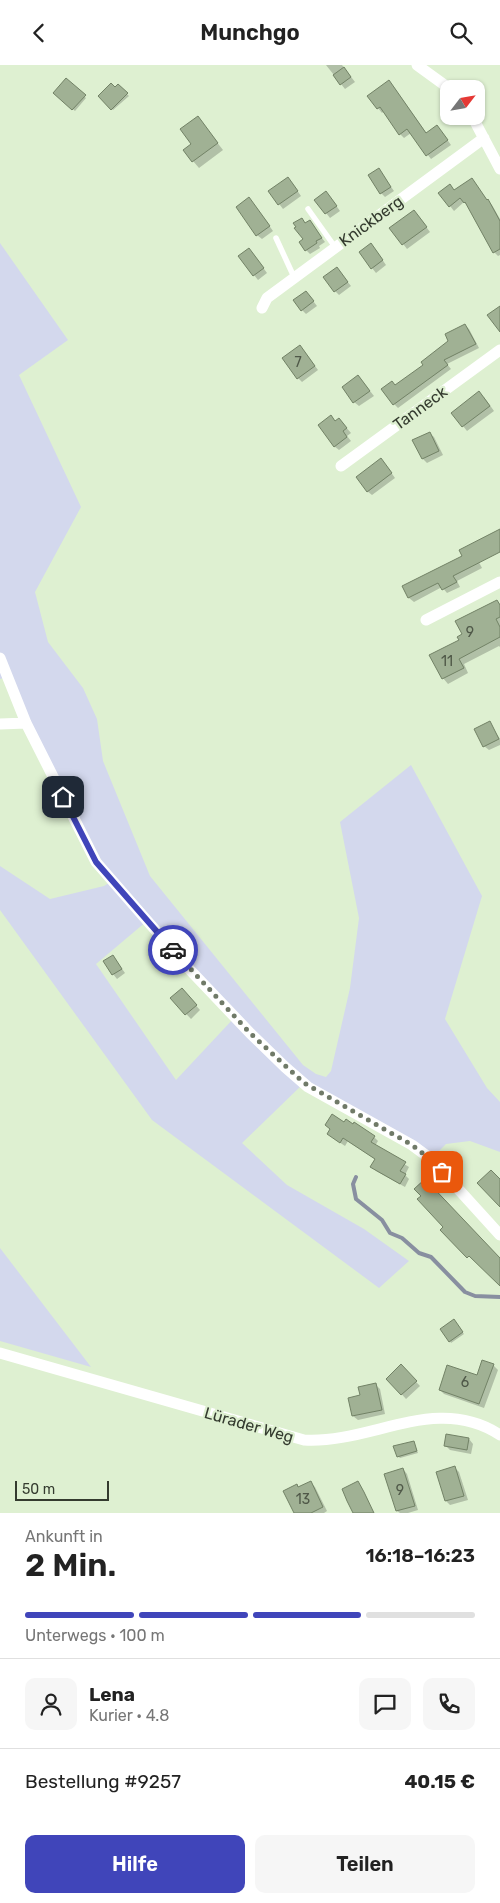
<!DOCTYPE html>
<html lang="de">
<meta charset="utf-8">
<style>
:root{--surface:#fff;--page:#f6f6f6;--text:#222;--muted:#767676;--line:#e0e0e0;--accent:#4045ba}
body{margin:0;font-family:Rubik,sans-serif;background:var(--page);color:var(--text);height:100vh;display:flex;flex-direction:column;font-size:19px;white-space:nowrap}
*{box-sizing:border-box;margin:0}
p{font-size:16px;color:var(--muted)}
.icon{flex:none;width:28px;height:28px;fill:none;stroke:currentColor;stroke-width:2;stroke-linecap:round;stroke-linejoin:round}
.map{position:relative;height:1448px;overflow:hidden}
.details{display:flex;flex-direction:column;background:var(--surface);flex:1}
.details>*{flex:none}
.needle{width:32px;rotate:59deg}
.controls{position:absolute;left:440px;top:15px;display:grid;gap:10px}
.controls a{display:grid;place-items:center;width:45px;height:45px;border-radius:10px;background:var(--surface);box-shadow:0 1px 4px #0004;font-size:25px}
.scale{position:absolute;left:15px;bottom:12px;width:94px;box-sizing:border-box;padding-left:5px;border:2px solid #343b2f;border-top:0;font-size:14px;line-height:18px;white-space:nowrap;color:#343b2f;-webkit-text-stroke:4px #def0d1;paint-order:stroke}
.pin{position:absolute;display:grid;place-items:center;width:42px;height:42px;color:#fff;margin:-21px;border-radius:10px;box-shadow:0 2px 8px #0006}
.courier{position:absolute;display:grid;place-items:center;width:50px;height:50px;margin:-25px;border:4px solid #4045ba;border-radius:50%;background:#fff;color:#222;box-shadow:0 1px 6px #0007}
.headline em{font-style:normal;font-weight:600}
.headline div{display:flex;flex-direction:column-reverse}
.headline{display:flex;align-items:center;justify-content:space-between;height:85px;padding:0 25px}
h1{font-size:32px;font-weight:600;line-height:38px}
.bar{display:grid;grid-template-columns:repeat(4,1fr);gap:8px 5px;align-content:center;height:60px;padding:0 25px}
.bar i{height:6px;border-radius:4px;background:var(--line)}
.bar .active{background:var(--accent)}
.bar p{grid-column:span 4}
.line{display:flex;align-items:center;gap:12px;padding:0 25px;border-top:1px solid var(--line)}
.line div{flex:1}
.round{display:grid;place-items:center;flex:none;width:52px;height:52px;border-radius:10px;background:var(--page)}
.cta{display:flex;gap:10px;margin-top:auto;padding:10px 25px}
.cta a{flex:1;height:58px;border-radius:10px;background:var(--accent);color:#fff;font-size:20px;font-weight:600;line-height:58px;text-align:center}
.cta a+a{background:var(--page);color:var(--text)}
header{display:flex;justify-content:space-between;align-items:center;height:65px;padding:0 25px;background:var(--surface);font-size:22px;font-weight:600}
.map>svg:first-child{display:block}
.green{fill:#d3d8ed;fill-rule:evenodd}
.shadow{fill:#0003}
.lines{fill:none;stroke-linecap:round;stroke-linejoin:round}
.stream{stroke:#888fa0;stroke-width:4}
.building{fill:#a0b194;stroke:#728266}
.lane{stroke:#fff;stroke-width:5.5}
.street{stroke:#fff;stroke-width:11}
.done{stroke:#707a68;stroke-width:5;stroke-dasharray:0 9}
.route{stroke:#4045ba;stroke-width:6}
.labels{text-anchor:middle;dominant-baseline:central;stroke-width:4.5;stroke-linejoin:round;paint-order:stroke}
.number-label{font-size:14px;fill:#4f5848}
.street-label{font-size:16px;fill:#343b2f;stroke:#def0d1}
</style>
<header><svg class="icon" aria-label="back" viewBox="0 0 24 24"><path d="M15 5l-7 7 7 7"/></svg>Munchgo<svg class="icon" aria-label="search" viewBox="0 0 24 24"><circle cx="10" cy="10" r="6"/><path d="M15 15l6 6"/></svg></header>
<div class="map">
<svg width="500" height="1448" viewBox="0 0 500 1448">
<rect width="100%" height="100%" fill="#def0d1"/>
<!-- green -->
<path class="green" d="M0,178L68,275L19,310L81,442L35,527L48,577L83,623L97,654L103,696L150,811L303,1000L316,1009L326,1012L331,1006L350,923L359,853L340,757L411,700L482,831L445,954L487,1023L500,1037V1087L470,1076L446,1079L431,1094L304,1018L242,1078L287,1120L364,1164L409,1196L379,1223L152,1055L0,845V801L50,834L104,821L112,816L7,612L0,614ZM147,856L234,953L176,1015L96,899Z
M0,1183L91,1302L0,1276Z"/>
<!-- shadow -->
<path class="shadow" d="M326,0H342L355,17L345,24Z
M66,15L86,33L75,46L55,28Z
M118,20L129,31L113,45L99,31Z
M393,21L427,69L441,66L451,80L431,94L411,68L404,73L400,69L384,46L382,48L369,32Z
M198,53L223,85L199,103L193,96V79Z
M379,105L394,126L385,132L381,128Z
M292,118L301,131L283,144L270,127Z
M455,127L488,136L492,140L500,154V190L498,191L494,187L469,142L464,137L454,146L450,141Z
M330,132L340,146L330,153L316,135Z
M253,138L273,166L262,174L257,170Z
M418,151L430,167L407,184L391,163Z
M301,154L306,159L310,157L325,177L319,181L320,183L310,189L306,185Z
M375,184L386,200L376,208L360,188Z
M253,189L267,208L258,215L254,210Z
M337,204L351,221L339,230L335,226Z
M310,232L317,241L306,249L302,245Z
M465,260L469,264L479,283L447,299L451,304L398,343L394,339L396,322L425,300Z
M304,286L318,305L302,317L298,313Z
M358,311L374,331L359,341L354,337Z
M484,332L494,346L467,366L463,361Z
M331,352L336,357L339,354L351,368L347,371L351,376L339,385L334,381Z
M429,368L434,372L443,390L427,398L423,394L414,376Z
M385,399L395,413L372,430L367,426Z
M473,486L482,503L457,516L460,522L447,528L442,522L414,537L409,533L404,522Z
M497,536L500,539V582L499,581L464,599L468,608L448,619L443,613L461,575Z
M489,658L500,674V680L489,685L484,681Z
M113,891L125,908L117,914L113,909Z
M186,929L200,945L191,954L172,934Z
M374,1072L378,1076L375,1081L409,1102L405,1110L409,1114L405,1122L376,1106L372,1101L376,1095L348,1076L345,1081L333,1073Z
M455,1258L464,1269L451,1278L450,1276Z
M483,1297L494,1301L498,1305L484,1343L444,1329L440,1325L478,1311Z
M401,1301L420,1321L406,1334L388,1314Z
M375,1319L380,1324L385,1349L358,1355L353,1351L361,1331Z
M447,1370L469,1374L473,1379L471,1389L450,1385L445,1380Z
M414,1377L418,1388L400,1393L398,1391Z
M455,1403L459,1407L468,1435L450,1440L446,1436Z
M403,1404L407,1409L418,1445L408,1448H400L397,1446L386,1410Z
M311,1418L315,1422L327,1446L324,1448H295L297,1421L299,1423Z"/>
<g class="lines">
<!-- stream -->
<path class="stream" d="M356,1112L353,1119L356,1134L382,1155L390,1168L402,1173L419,1188L431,1192L465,1227L475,1231L500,1232"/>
</g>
<!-- building -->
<path class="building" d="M344,2L351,12L340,20L333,10Z
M66,13L86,30L72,45L53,28Z
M389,15L426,68L437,60L448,75L426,91L407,64L399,70L380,42L377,44L367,31Z
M111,18L115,22L118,19L128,28L111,45L98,31Z
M198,51L218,78L192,97L183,85L191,79L180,64Z
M379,103L391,122L380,129L368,110Z
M288,112L298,126L278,140L268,126Z
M472,113L487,135L488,134L500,156V184L493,188L465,137L464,138L460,133L449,142L438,128L450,119L454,125Z
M326,126L337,141L325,149L314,135Z
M249,132L270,161L256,171L236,142Z
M414,145L427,162L402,180L389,163Z
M302,153L305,158L310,155L322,173L316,176L317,178L305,186L299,177L303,174L294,163L296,162L293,158Z
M371,178L383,195L371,204L359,187Z
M249,183L264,203L253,211L238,191Z
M337,202L348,217L334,227L323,212Z
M306,226L314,236L301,246L293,235Z
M500,241V267L487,250Z
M465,259L476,279L444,295L448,300L393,340L381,324L392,316L395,320L423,300L421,297L448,276L445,269Z
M300,280L315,301L297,314L282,293Z
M358,310L370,326L353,338L342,322Z
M479,326L490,341L462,362L451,348Z
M331,350L335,356L339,353L347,363L343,366L347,372L334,382L318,360Z
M430,367L439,386L422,394L412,375Z
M381,393L392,408L367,427L356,412Z
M500,464V487L453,511L457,517L442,525L438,518L408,533L402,521L462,491L459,485Z
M497,535L500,540V552L496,554L500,562V572L459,594L464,603L442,614L429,590L459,575L457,572L462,569L455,556Z
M490,656L499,674L483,682L474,664Z
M113,890L122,904L112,910L103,896Z
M182,923L197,940L185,950L170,933Z
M332,1049L344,1057L346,1054L353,1059L354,1057L375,1071L371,1077L406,1097L400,1106L406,1109L400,1119L370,1102L375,1094L343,1073L340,1078L327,1069L330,1064L325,1060Z
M491,1105L500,1114V1142L477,1118Z
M425,1114L500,1193V1221L469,1191L467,1193L440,1165L443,1162L417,1134L421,1131L414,1124Z
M454,1254L463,1267L449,1277L440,1264Z
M482,1295L494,1299L479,1339L439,1325L447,1300L477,1310Z
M401,1299L417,1316L401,1330L386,1314Z
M376,1318L382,1345L352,1351L348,1333L360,1330L358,1322Z
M446,1369L469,1373L467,1385L444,1381Z
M414,1376L417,1386L397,1392L393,1381Z
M455,1401L464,1431L445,1436L436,1407Z
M403,1403L415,1441L396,1446L384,1409Z
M311,1416L323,1442L311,1448H294L283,1426L297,1419L298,1422Z
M358,1416L364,1427L374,1448H353L347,1436L342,1424Z"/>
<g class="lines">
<!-- lane -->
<path class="lane" d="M308,144L335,182
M276,173L294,212"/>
<!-- street -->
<path class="street" d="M417,0L450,24
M472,51L500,104
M262,243L267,233L484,73
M341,401L500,285
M426,555L500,517
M0,593L26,658L96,797L191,906L250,968L285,1002L308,1022L412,1080L431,1094L500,1170
M0,659L26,658
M0,1288L304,1375C372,1379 436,1328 500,1370"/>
</g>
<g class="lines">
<!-- done -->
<path class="done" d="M173,885L250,968L304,1018L412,1080L430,1094L442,1107"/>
<!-- route -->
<path class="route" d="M63,732L96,797L173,885"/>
</g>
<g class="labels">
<!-- number labels -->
<g class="number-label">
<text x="298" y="297">7</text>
<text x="470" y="567">9</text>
<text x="447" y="596">11</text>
<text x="465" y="1317">6</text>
<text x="400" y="1425">9</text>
<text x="303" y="1434">13</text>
</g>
<!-- street labels -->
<g class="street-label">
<text transform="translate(371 156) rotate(-36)">Knickberg</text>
<text transform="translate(420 343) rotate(-36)">Tanneck</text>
<text transform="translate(249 1360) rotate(16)">Lürader Weg</text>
</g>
</g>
</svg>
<div class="controls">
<a><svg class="needle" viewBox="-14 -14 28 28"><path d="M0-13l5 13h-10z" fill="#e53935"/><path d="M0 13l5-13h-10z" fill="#767676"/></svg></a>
</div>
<div class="scale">50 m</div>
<div class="pin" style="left:442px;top:1107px;background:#ea580c"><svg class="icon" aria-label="bag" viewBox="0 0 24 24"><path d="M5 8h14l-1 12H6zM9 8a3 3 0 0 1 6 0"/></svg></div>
<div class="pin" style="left:63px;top:732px;background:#1f2937"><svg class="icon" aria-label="home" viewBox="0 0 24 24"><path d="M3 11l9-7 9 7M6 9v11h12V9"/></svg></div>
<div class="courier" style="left:173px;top:885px"><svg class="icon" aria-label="car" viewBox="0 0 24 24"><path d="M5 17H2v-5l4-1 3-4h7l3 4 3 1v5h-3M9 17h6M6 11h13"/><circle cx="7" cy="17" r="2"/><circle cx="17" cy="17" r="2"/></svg></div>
</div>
<section class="details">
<div class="headline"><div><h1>2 Min.</h1><p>Ankunft in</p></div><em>16:18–16:23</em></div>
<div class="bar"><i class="active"></i><i class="active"></i><i class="active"></i><i></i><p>Unterwegs · 100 m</p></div>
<div class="line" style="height:90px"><a class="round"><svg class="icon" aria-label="person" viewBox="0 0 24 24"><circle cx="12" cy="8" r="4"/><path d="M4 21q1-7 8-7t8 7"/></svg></a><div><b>Lena</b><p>Kurier · 4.8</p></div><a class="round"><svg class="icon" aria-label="chat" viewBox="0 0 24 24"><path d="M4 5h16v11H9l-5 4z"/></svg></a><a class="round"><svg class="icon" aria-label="phone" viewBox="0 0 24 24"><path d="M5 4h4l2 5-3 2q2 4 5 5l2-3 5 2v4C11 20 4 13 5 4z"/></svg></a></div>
<div class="line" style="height:65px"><div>Bestellung #9257</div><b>40.15 €</b></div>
<div class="cta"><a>Hilfe</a><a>Teilen</a></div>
</section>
